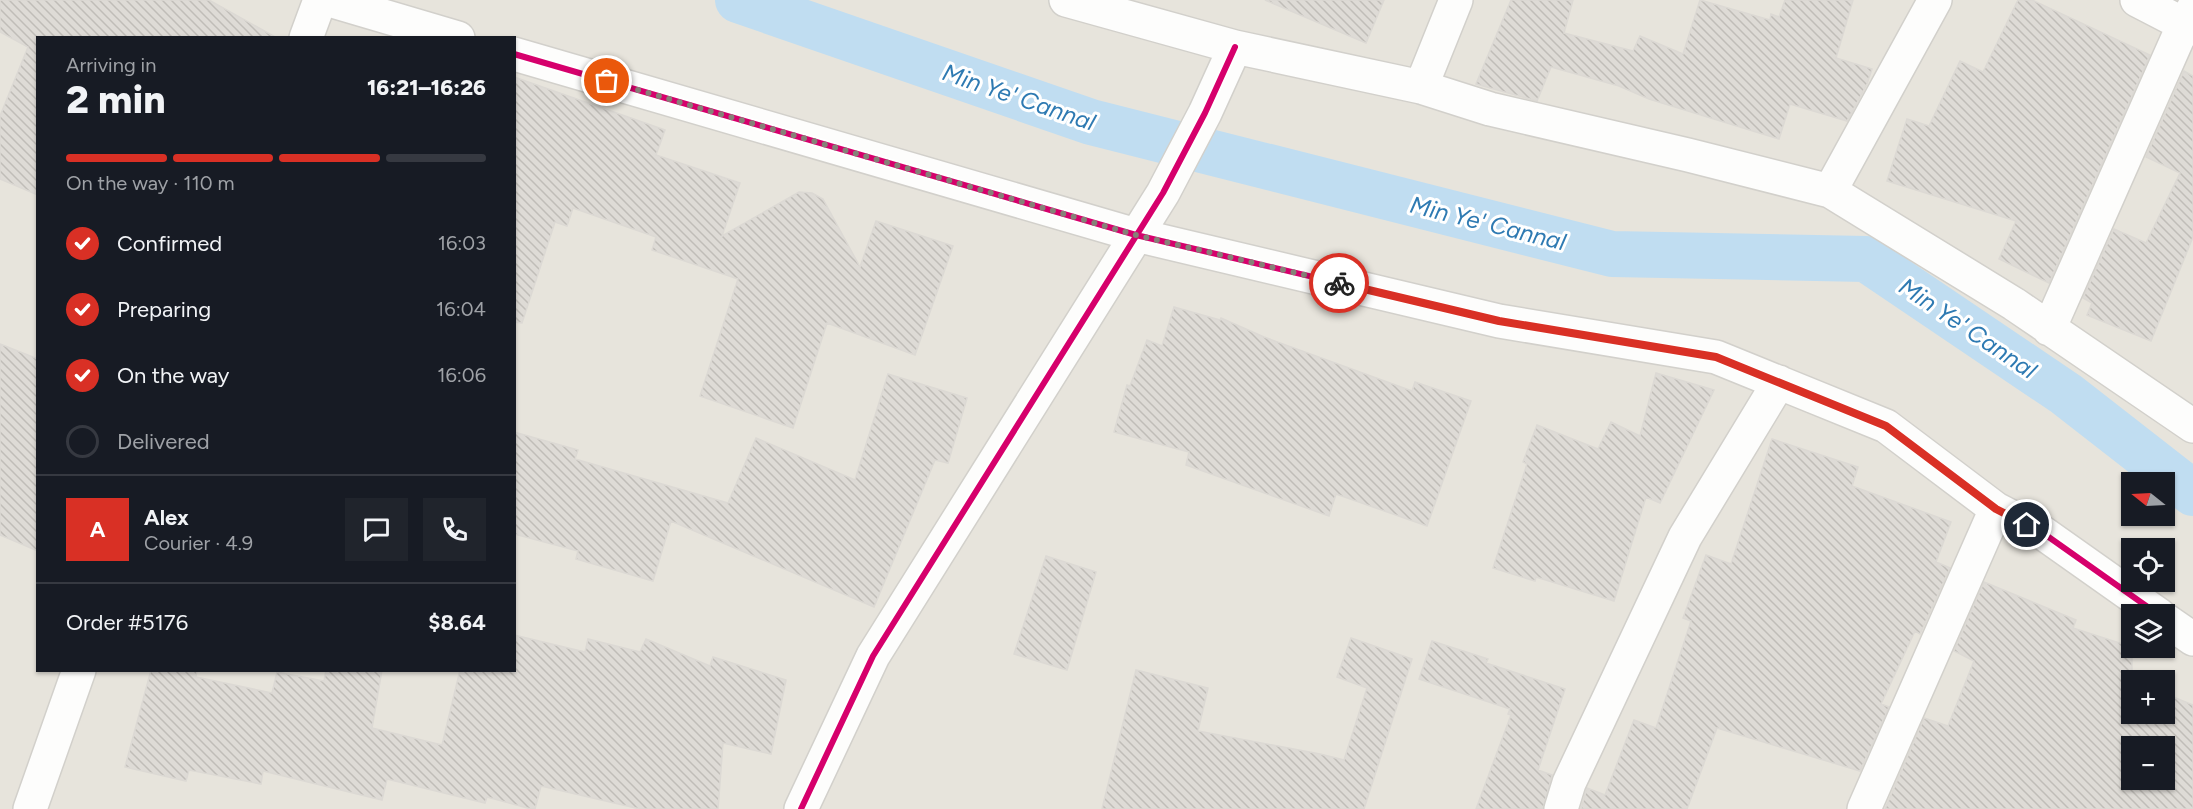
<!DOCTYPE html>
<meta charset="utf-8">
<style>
:root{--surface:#171b24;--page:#20242c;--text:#f1f3f6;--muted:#9ea1a6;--line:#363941;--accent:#d93025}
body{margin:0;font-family:Figtree,sans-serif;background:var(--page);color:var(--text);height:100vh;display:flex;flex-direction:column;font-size:22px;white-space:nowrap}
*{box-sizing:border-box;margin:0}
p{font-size:20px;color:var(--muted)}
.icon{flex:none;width:33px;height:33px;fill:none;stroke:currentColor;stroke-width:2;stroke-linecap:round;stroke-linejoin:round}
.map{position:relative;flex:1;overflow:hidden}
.panel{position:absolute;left:36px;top:36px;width:480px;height:636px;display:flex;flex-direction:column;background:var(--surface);border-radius:0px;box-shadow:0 2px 4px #0004}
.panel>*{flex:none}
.needle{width:39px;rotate:288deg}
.buttons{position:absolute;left:2121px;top:472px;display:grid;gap:12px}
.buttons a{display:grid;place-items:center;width:54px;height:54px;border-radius:0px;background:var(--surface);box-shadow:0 2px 4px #0004;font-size:30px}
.pin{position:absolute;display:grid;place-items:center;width:51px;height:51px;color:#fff;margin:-26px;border:3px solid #fff;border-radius:50%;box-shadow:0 2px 6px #0007}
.courier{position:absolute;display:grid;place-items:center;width:60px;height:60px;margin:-30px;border:4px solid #d93025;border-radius:50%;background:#fff;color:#222;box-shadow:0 2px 8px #0007}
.summary em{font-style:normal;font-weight:800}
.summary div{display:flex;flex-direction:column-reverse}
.summary{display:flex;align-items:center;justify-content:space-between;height:102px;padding:0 30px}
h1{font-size:39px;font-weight:800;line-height:45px}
.bar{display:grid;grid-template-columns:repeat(4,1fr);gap:9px 6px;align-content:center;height:72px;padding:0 30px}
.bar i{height:8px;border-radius:4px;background:var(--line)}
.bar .on{background:var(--accent)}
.bar p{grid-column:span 4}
.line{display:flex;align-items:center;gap:15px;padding:0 30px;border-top:2px solid var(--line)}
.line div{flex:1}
.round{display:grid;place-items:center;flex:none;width:63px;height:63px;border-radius:0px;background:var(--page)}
ol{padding:0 30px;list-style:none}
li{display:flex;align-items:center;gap:18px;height:66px}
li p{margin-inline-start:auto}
li .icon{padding:6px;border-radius:50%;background:var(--accent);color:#fff;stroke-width:4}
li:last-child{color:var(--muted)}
li i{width:33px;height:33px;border:3px solid var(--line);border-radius:50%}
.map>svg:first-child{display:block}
.residential{fill:#e7e4dc;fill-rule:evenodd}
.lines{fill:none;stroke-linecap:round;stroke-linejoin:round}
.canal{stroke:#c0ddf1;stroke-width:46}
.building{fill:url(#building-back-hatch);stroke:#dcd9d4;stroke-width:1.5;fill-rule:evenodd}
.minor-casing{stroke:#d2d0cb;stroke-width:36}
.minor{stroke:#fdfdfc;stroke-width:33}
.cycleway-casing{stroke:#fff;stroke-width:10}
.cycleway{stroke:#d6006c;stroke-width:6}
.done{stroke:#868178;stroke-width:6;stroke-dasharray:0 10.8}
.route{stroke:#d93025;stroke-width:8}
.labels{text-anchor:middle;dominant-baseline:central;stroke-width:6;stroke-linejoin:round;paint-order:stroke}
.water-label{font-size:24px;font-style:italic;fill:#2e7ab2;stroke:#fff}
</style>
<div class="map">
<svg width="2193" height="809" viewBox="0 0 2193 809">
<defs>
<pattern id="building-back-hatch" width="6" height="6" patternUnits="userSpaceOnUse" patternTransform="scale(1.5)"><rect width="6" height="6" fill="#dedbd6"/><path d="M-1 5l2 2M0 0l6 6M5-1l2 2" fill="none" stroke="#c0bdb8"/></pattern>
</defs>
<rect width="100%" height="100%" fill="#f4f2ee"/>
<!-- residential -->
<path class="residential" d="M0,0H2193V809H0ZM38,38H514V670H38ZM2132,483H2164V516H2132ZM2132,549H2164V582H2132ZM2132,615H2164V648H2132ZM2132,681H2164V714H2132ZM2132,747H2164V780H2132Z"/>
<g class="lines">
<!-- canal -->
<path class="canal" d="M738,0L1091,122L1612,254L1866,259L2066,394L2193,493"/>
</g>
<!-- building -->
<path class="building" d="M0,0H209L277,38H38V195L0,179V116L28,47L0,32Z
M1265,0H1384L1366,43Z
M1511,0H1573L1564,33L1633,51L1640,36L1683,54L1700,0L1770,20L1771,14L1779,17L1785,0H1853L1836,58L1872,69L1867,84L1847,121L1790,104L1779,139L1649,99L1619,86L1551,67L1537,101L1476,84Z
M2018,0H2032L2150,55L2049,283L1999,259L2016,221L1887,181L1907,119L1929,126L1960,61L1983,72Z
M2184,71L2193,76V237L2151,341L2087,315L2092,303L2083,298L2114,229L2146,243L2180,173L2146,157Z
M514,77L665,130L656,155L740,183L722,236L799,192L812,193L823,199L860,267L876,221L953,246L915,355L827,323L793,428L700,396L738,279L652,250L656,237L573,208L567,226L555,222L522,323L514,322Z
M1174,307L1220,320L1221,318L1264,337L1412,391L1415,382L1471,401L1427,526L1336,494L1329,516L1186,465L1189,452L1114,432L1127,385L1130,386L1147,340L1162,346Z
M0,344L38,359V551L0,535Z
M1656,373L1714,390L1660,503L1646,497L1614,601L1536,577L1535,581L1493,568L1527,464L1523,462L1537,425L1598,449L1611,422L1640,436Z
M888,374L967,398L948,463L935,460L874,607L671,521L653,581L576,559L578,551L514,534V432L578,450L575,459L728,503L756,438L855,480Z
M1772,439L1858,467L1852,486L1951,522L1936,562L1950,568L1920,634L1915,631L1881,704L1889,707L1860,771L1717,728L1687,809H1581L1587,788L1605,795L1634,720L1656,728L1691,621L1683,618L1706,555L1731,564Z
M1046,556L1096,572L1067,670L1014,654Z
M1984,582L2076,620L2073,628L2132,647V680L2135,681H2132V714H2164V693L2193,705V809H1885L1924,718L1948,726L1974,661L1954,651ZM2132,747H2164V780H2132Z
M514,635L585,652L588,639L640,652L646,639L710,666L713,657L786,680L771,754L723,743L718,809H640L541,786L535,809H531L487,797L485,803L387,779L382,800L263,771L261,784L189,770L186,781L125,767L151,670H197L196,677L272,693L277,672L324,681L326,670H382L372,728L442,745L460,670H514Z
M1351,638L1412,659L1364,809H1102L1136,670L1208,688L1198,731L1320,754L1344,760L1367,688L1337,677Z
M1432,641L1488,659L1486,663L1565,689L1538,770L1552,775L1543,809H1476L1511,715L1508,714L1510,709L1419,679Z"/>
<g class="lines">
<defs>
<path id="minor" d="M329,0L458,38
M1066,0L1235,47L1421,87L1456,0
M2137,0L2193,29
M306,38L320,0
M514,54L1136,235L1499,321L1716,357L1886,426L1996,509L2043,533L2159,615
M1421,87L1490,109L1688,155L1830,191L2014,304L2193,426
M1830,191L1935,0
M2049,329L2184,24L2193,9
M2164,619L2193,639
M30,809L79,670
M801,809L873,656L1163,193L1205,113L1235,47
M1561,809L1569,783L1685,537L1779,382
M1864,809L1996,509"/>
</defs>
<!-- minor casing -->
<use href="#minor" class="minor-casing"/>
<!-- minor -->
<use href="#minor" class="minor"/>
<defs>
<path id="cycleway" d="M514,54L1136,235L1499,321L1716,357L1886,426L1996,509L2043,533L2159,615
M801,809L873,656L1163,193L1205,113L1235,47"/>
</defs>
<!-- cycleway casing -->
<use href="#cycleway" class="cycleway-casing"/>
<!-- cycleway -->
<use href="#cycleway" class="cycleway"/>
</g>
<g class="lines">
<!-- done -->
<path class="done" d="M607,81L1136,235L1339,283"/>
<!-- route -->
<path class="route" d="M1339,283L1499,321L1716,357L1886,426L1996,509L2027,525"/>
</g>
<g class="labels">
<!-- water labels -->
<g class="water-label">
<text transform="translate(1019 97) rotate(19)">Min Ye' Cannal</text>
<text transform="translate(1488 223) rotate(14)">Min Ye' Cannal</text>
<text transform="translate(1968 328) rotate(34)">Min Ye' Cannal</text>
</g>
</g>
</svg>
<div class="buttons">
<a><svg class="needle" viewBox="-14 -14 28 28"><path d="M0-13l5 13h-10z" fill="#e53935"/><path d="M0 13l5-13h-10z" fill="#9ea1a6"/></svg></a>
<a><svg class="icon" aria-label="locate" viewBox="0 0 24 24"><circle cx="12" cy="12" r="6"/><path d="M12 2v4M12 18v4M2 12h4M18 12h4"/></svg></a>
<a><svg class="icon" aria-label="layers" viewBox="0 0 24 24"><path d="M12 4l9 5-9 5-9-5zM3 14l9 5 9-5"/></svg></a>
<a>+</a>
<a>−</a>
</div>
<div class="pin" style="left:607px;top:81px;background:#ea580c"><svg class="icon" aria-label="bag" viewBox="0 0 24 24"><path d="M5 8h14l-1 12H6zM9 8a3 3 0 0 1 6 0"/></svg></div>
<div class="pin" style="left:2027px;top:525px;background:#1f2937"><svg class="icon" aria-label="home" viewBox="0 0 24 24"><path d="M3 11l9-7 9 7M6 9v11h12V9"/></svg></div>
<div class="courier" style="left:1339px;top:283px"><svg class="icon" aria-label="bike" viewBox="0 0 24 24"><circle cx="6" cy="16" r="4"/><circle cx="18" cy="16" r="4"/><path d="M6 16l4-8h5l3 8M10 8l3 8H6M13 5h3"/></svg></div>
<section class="panel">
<div class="summary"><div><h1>2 min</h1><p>Arriving in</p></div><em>16:21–16:26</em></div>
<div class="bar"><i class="on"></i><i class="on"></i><i class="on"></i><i></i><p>On the way · 110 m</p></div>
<ol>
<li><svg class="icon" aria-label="check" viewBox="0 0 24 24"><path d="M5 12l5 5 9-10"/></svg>Confirmed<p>16:03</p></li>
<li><svg class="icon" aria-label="check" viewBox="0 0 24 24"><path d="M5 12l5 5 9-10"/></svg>Preparing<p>16:04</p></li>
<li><svg class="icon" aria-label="check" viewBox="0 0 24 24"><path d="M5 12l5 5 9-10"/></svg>On the way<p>16:06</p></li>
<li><i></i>Delivered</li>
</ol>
<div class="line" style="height:108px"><b class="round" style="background:var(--accent);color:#fff">A</b><div><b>Alex</b><p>Courier · 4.9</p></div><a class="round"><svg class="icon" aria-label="chat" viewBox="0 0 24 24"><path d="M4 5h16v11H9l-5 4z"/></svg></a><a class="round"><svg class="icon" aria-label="phone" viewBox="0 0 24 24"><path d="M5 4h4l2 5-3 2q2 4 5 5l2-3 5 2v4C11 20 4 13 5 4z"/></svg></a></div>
<div class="line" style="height:78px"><div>Order #5176</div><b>$8.64</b></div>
</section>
</div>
